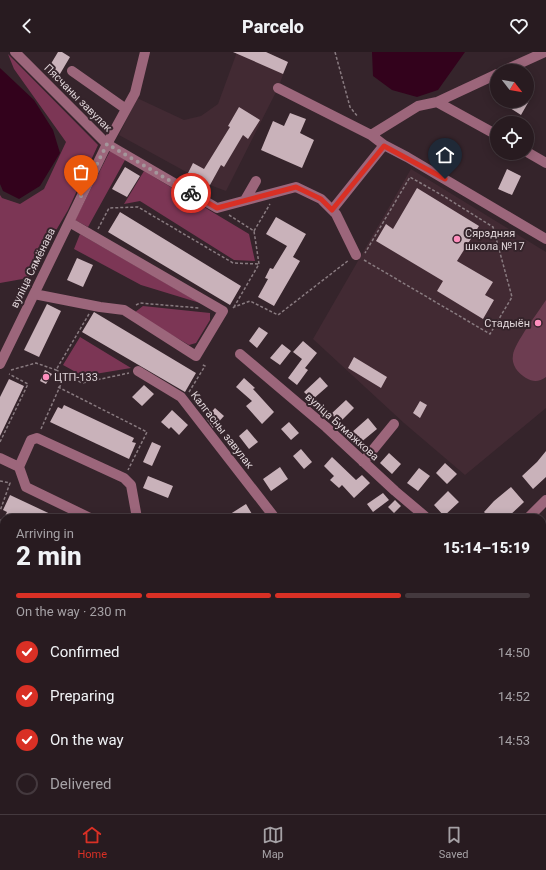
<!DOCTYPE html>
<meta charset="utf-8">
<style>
:root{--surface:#281b20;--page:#34282d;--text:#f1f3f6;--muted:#a5a1a5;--line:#44393e;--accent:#d93025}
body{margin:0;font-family:Roboto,sans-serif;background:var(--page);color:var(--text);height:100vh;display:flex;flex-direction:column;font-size:15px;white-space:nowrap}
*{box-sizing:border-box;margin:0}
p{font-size:13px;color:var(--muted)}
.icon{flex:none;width:22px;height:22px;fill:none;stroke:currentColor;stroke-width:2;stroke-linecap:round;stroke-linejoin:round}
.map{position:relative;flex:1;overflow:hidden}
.side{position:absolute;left:0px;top:462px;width:546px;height:300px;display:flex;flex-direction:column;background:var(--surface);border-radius:12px 12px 0 0;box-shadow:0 2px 10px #0003,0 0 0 1px var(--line)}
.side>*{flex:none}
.needle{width:26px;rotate:121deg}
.fabs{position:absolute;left:490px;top:12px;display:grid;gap:8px}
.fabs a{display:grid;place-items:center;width:44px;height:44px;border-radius:50%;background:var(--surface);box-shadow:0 2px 10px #0003,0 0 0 1px var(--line);font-size:20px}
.pin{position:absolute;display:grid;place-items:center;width:34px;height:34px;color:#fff;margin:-41px -17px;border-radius:50% 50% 50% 0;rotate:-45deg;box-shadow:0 0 4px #0007}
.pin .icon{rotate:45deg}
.courier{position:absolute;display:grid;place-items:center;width:40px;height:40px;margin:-20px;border:3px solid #d93025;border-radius:50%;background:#fff;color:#222;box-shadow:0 1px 5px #0007}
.head em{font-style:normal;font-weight:800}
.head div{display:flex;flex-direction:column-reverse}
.head{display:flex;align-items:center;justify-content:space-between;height:68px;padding:0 16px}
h1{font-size:26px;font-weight:800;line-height:30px}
.bar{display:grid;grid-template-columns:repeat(4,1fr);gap:6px 4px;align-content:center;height:48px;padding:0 16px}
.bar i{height:5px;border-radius:3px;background:var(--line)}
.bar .current{background:var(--accent)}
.bar p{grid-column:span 4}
ol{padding:0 16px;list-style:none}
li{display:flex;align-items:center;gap:12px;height:44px}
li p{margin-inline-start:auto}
li .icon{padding:4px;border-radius:50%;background:var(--accent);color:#fff;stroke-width:4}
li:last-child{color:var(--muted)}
li i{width:22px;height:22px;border:2px solid var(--line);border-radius:50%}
header{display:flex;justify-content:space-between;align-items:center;height:52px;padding:0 16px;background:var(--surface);font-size:18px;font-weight:800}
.tabs{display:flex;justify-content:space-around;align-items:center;height:56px;border-top:1px solid var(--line);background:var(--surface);font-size:11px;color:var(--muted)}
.tabs a{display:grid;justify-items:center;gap:2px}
.tabs .current{color:var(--accent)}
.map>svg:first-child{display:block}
.built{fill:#422a33}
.green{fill:#6d3d51}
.forest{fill:#7c3655}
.water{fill:#33021c}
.building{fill:#c9b2ba}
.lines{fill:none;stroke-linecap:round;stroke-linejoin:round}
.path{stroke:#897b80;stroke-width:1.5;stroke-dasharray:3 2;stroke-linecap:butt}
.minor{stroke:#9c667b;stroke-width:10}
.major{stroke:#f5b2cc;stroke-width:10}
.done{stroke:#a4969b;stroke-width:4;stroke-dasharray:0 7.2}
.route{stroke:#d93025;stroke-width:5}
.poi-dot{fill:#fe8ebd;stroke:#35242b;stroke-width:1.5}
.labels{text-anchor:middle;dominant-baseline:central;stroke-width:4;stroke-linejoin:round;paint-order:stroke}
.street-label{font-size:11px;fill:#dfd4d8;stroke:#35242b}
.poi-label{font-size:11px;fill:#dfd4d8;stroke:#35242b;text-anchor:start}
</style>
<header><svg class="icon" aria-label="back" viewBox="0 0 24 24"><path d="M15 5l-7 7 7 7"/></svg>Parcelo<svg class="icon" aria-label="heart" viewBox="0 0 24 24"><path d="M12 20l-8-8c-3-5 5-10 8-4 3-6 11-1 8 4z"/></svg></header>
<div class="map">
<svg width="546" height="762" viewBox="0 0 546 762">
<rect width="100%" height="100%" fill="#35242b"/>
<!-- built -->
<path class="built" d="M237,0H266L288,10L278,36L226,139L210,133L119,83L137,46L184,68L201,64L218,52Z
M411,117L546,200V356L465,423L404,371L313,287Z"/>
<!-- green -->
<path class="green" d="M546,248V325C539,330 533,330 526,326C518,321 511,313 513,303C514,292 539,259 546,248Z"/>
<!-- forest -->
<path class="forest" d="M8,2L98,93L68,158L28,226L0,231V143L2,146L20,152L44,137L66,90L14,17Z
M110,99L125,108L88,175L75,168Z
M144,119L249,182L255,209L234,208L140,149L124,152Z
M80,182L200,251L141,233L74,197Z
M143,254L210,261V268L196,291L189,293L134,261Z
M80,285L131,316L83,324L63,313Z"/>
<!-- water -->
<path class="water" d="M372,0H465L438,38L417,45L392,38L373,24Z
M0,16L34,48L53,78L60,101L40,134L19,147L3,139L0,132Z"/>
<!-- building -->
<path class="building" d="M58,0H62L70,5L57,27L46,20Z
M233,0H266L288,10L283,22Z
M514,49H529L521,63L510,56Z
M239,55L260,68L248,87L243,83L224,115L221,113L210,133L188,121L193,111L204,117L230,75L228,74Z
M290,61L306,67L300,81L314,88L302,116L261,98L273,69L284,74Z
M446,87L459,95L447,114L434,106Z
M125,115L140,124L127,145L112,137Z
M507,117L521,124L512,143L498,137Z
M417,136L479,174L457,209L493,230L485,243L494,248L483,267L437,239L443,229L376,189L386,172L393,177Z
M120,160L241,234L230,253L108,180Z
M276,165L306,182L293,205L300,209L274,254L258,245L268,227L265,226L270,216L273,217L287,194L266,182Z
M77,206L93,213L83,235L67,228Z
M47,252L61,259L39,305L24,298Z
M94,260L196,321L185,340L82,280Z
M259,275L268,281L257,296L249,289Z
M303,289L317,301L305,316L308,318L297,333L288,326L302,307L293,300Z
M282,292L291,299L280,313L270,306Z
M354,305L387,325L381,336L348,316Z
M45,318L52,322L46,332L40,329Z
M320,325L328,334L312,348L304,340Z
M244,326L255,336L253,337L274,360L262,372L246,354L252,349L236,335Z
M9,327L24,334L0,384V345Z
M144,333L154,342L142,354L132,345Z
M346,348L354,356L340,370L331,362Z
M420,349L427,353L420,366L413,361Z
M64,353L134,386L132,390L136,391L129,407L50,370L58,355L62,357Z
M215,356L224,364L213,376L206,366Z
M172,358L188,373L179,383L171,375L169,377L161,370Z
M368,366L377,377L360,391L351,381Z
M289,370L299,381L291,388L281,377Z
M247,377L258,390L249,397L239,384Z
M152,390L161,394L152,414L143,410Z
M301,397L312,410L304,417L293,404Z
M546,399V425L533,437L522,424L537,410Z
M389,401L401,412L392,422L380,411Z
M332,405L356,428L362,423L370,431L354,446L342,433L339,436L330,428L334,424L324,414Z
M445,411L457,422L447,432L436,421Z
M280,415L288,427L271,439L263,427Z
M419,416L430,424L418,439L407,431Z
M148,424L173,434L168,446L143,436Z
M511,435L524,450L507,466H490L484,460L494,449Z
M448,439L459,450L444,464L434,453Z
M383,441L389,448L373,460L367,452Z
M10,443L59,466H10L5,464L7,460L3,458Z
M395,448L401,454L394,461L388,455Z
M246,452L252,462L246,466H224Z"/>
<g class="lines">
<!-- path -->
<path class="path" d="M335,0L350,55L358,65
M229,163L254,179L259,212L234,255
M98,177L109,156L138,155L233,211L259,212
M254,179L270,152
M364,208L490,282L512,245L493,175L445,145L410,125L365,201
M136,253L140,251L199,256
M233,256L234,255L250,249L278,263L349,208
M89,262L56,318L82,331L129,321
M11,318L36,311L56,318
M58,335L147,380L128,418
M189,340L205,314L201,312
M41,377L65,323
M0,390L28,332L9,322
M0,429L10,431L0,459
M0,468L4,470"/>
<!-- minor -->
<path class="minor" d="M15,0L107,92L217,156L296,135L321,147L336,162L356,203
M72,19L126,57
M503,19L545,0
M278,36L371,83L384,93L407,105L546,187
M437,50L497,83
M371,83L418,54L437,50L497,22
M527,100L546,111
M245,148L256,129
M332,158L384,93
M34,242L100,255L124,258L196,304L223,259L69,170
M240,302L326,375L395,439L427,466
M0,312L107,92L135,41L145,0
M138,319L181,345L275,466
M0,406L19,415L31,388L37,386L124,426L131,433L137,466
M363,410L394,372
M19,415L26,435L90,466
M528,466L546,448
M542,567L546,571
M0,660H4
M510,758L513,762
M306,762L308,758"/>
<!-- major -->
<path class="major" d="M0,600L4,601
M396,758L405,762"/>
</g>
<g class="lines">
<!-- done -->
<path class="done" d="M81,144L107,92L191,141"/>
<!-- route -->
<path class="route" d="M191,141L217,156L296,135L321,147L332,158L384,94L445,127"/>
</g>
<!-- markers -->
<g class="poi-dot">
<circle cx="457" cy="187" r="4"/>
<circle cx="538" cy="271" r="4"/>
<circle cx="46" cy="325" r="4"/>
</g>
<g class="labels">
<!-- street labels -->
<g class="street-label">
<text transform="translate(78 46) rotate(45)">Пясчаны завулак</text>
<text transform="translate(33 216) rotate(-64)">вуліца Сямёнава</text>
<text transform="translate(342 375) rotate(42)">вуліца Бумажкова</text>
<text transform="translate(222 378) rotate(52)">Калгасны завулак</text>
</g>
<!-- poi labels -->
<g class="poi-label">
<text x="465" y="181">Сярэдняя<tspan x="465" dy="13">школа №17</tspan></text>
<text x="530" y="271" text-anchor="end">Стадыён</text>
<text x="54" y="325">ЦТП-133</text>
</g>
</g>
</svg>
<div class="fabs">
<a><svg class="needle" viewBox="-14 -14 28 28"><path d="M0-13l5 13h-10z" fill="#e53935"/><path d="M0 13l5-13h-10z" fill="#a5a1a5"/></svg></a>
<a><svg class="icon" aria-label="locate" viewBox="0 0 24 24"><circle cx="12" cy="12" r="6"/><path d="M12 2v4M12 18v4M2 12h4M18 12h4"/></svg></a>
</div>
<div class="pin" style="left:81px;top:144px;background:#ea580c"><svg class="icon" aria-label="bag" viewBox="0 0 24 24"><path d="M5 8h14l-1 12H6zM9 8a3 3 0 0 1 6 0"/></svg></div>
<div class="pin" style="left:445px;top:127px;background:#1f2937"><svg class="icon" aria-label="home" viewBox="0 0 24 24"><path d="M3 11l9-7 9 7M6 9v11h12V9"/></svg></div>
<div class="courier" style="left:191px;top:141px"><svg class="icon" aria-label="bike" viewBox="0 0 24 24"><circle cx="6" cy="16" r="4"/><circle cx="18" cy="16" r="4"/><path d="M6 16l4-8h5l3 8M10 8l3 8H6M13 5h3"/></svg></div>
<section class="side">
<div class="head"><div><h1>2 min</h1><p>Arriving in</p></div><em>15:14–15:19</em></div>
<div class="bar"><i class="current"></i><i class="current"></i><i class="current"></i><i></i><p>On the way · 230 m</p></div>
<ol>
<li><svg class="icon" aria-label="check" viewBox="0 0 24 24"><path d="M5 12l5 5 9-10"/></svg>Confirmed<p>14:50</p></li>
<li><svg class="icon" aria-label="check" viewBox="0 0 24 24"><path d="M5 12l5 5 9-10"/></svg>Preparing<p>14:52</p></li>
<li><svg class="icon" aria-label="check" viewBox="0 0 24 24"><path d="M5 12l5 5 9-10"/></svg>On the way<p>14:53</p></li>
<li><i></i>Delivered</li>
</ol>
</section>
</div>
<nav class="tabs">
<a class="current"><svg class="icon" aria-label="home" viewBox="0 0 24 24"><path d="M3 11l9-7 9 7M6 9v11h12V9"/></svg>Home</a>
<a><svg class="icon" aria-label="map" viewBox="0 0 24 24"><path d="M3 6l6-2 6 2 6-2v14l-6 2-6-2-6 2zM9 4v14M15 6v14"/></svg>Map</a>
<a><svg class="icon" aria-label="saved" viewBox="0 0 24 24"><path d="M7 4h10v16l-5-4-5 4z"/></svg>Saved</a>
</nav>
